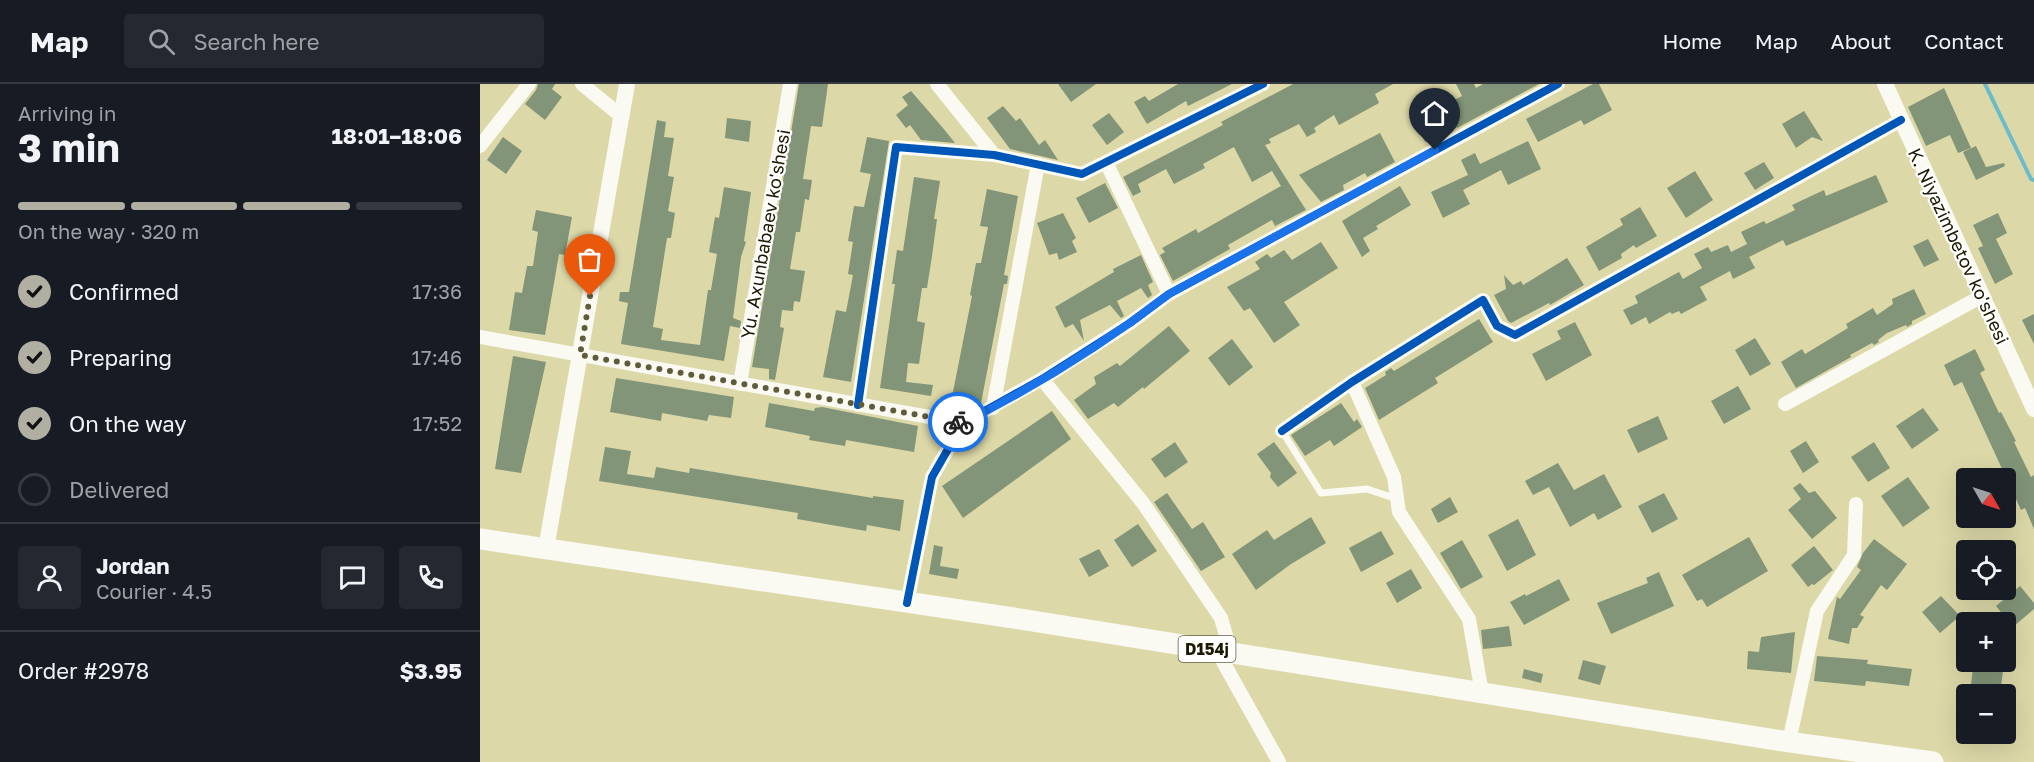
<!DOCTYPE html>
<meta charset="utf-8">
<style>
:root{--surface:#171b24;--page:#242831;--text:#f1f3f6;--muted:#9ea1a6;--line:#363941;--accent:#b0afa2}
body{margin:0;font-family:"Golos Text",sans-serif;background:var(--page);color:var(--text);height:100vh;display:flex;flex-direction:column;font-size:22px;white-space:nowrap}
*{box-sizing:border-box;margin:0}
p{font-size:20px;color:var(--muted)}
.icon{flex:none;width:33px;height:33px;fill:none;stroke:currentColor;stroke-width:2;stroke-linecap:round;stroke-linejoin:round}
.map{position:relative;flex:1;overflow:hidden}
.drawer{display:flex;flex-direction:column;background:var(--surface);width:480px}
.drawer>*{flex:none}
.needle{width:39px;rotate:129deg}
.buttons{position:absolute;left:1476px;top:384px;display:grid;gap:12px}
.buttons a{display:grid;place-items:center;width:60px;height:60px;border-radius:6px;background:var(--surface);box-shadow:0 6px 24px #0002;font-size:30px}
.pin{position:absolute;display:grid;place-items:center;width:51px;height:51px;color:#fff;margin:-62px -26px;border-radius:50% 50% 50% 0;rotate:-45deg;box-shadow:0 0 6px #0007}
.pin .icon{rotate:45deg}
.courier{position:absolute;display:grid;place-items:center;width:60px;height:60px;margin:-30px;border:4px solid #1a73e8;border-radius:50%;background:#fff;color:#222;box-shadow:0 2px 8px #0007}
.overview em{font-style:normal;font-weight:700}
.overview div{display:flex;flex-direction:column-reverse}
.overview{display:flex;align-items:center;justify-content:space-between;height:102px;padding:0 18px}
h1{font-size:39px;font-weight:700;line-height:45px}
.bar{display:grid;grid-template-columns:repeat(4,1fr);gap:9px 6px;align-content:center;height:72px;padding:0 18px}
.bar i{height:8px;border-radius:4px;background:var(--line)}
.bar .on{background:var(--accent)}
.bar p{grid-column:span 4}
.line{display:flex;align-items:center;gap:15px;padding:0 18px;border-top:2px solid var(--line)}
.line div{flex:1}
.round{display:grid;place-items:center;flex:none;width:63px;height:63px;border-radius:6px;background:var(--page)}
ol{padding:0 18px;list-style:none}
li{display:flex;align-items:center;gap:18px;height:66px}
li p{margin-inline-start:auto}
li .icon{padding:6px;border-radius:50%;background:var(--accent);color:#111;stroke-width:4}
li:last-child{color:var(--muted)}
li i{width:33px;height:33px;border:3px solid var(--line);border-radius:50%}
header{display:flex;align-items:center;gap:36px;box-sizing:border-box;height:84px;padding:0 30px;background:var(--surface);border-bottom:2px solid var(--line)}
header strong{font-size:28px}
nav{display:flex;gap:33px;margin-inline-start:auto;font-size:21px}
.search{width:420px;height:54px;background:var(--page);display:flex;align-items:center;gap:15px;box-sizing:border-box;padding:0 21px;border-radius:6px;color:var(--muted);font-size:22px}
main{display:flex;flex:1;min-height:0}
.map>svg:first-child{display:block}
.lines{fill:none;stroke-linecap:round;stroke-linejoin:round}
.stream{stroke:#6bbcc8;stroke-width:4}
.building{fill:#829578}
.service{stroke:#faf9f2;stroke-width:7}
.minor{stroke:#faf9f2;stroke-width:14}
.tertiary{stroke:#faf9f2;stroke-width:16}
.primary{stroke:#faf9f2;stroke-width:21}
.cycleway-casing{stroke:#fff;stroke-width:11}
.cycleway{stroke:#0057b8;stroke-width:8}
.done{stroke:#605c3b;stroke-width:6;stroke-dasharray:0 10.8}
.route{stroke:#1a73e8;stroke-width:8}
.labels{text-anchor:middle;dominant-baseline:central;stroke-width:4.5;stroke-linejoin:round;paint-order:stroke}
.shield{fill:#fff;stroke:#615f4d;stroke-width:1.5}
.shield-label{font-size:16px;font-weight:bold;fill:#1d1a01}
.street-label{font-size:18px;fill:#1d1a01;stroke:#fff}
</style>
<header>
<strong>Map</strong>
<div class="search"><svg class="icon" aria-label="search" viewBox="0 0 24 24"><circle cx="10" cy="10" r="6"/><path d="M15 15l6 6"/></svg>Search here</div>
<nav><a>Home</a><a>Map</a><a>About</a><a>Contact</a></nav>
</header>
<main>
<section class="drawer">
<div class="overview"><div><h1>3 min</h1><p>Arriving in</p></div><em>18:01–18:06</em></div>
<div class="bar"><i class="on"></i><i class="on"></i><i class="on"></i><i></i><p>On the way · 320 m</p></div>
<ol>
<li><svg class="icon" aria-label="check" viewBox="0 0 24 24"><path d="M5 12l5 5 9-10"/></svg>Confirmed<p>17:36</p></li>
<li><svg class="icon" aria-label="check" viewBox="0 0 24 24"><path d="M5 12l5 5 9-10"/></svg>Preparing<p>17:46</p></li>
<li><svg class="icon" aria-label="check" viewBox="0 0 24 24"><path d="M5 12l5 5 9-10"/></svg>On the way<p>17:52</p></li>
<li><i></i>Delivered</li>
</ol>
<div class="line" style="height:108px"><a class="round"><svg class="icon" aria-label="person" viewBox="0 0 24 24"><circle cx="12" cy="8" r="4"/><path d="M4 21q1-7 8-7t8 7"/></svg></a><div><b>Jordan</b><p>Courier · 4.5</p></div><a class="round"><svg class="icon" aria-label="chat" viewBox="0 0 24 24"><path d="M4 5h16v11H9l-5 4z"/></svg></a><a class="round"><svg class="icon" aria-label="phone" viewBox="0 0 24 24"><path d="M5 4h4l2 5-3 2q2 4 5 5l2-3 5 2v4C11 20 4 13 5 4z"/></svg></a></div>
<div class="line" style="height:78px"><div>Order #2978</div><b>$3.95</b></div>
</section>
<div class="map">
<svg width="1554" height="678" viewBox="0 0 1554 678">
<rect width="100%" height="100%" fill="#dcd8a8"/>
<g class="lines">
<!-- stream -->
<path class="stream" d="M1505,0L1551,95L1554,96"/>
</g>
<!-- building -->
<path class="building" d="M58,0H75L72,5L82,13L65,36L45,20L56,6Z
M319,0H348L342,43L331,42L323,95L332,96L329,116L325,115L320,148H316L310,185L325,187L320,218L314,217L313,227L302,226L300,243L304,244L295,296L289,295V285L272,283Z
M578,0H616L591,18Z
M698,0H752L708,22L706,17L667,40L654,18L665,12L669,17Z
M813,0H913L895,10L899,19L859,41L854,31L834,44L836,48L827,53L819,40L789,55L791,59L785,61L826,126L795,142L792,136L748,161L750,165L693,197L680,171L685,168L682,164L716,145L718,149L801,102L792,87L772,98L754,63L723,80L725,84L694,100L686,85L658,100L661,108L653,112L643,93L743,41L741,38Z
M976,0H994L996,4L1003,0H1059L977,44L976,43L945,58L935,36L982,12Z
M1113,0H1119L1132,26L1104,41L1101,36L1058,58L1046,35Z
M1464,4L1491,64L1478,69L1470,51L1446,62L1428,23Z
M431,7L463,44L475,59L441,56L430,41L426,44L416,31L428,21L422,13Z
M523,22L536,37L540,34L559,61L565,56L578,76L530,65L507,34Z
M1324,27L1343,57L1332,53L1316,64L1302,40Z
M629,29L644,48L627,61L612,41Z
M247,34L271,37L269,58L245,54Z
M177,36L186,38L184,53L194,54L188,92L194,93L188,127L195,129L191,154H187L173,243L183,245L181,256L220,261L228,206H231L237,170L229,168L235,133L239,134L244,103L271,108L264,157L266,158L261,173L253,234L261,237L260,244L250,242L244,277L141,260L148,219L139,217L140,208H149Z
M900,49L915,78L887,93L885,89L863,101L864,106L841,118L819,91Z
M23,53L42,67L26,90L7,76Z
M387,53L409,57L371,298L343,293L356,226L366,228L373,191L368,190L373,158L368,157L374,122L384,123L391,90L380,88Z
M1048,57L1061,85L1028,101L1021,86L983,106L990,120L963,134L951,108L988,91L981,76L995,69L1000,80Z
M1496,62L1506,83L1524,79L1525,82L1496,96L1483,68Z
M1284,78L1294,94L1275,106L1264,89Z
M1215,87L1233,116L1206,134L1187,104Z
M1396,91L1408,118L1306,162L1303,156L1269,173L1275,184L1253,195L1250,187L1220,203L1227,216L1201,230L1199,227L1192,230L1190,228L1169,240L1166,233L1151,241L1143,226L1158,219L1155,212L1199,188L1203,195L1222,184L1214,170L1228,163L1231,168L1248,161L1251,168L1267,160L1261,148L1284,137L1286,140L1315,126L1312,121L1344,106L1346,112Z
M434,93L460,97L454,135H457L452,172L447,204H442L437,237L445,239L439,280L428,279L426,298L453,301L451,312L400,304L415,200H412L417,166L423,167Z
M625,99L638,124L609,139L596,114Z
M920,102L931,121L896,142L898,145L883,154L890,167L882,173L862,137Z
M507,105L538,112L524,191L528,192L527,200H524L501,319L472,313L492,212L490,211L496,179H501L508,143L500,142Z
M1160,123L1177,152L1156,164L1154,161L1141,170L1142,174L1119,187L1106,163L1143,141L1140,135Z
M56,126L92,133L85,171L79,170L65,251L29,246L35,208L42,209L47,182H53L58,148L52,146Z
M583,129L596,154L592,157L597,168L579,176L577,169L569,171L557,139Z
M1518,129L1527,149L1516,155L1533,190L1515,200L1498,164L1503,162L1493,141Z
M1448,155L1459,176L1444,183L1433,162Z
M841,158L858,184L804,218L820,241L794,259L770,224L764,227L747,203L780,185L775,178L787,170L791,174L804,166L812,176Z
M661,171L673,198L668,201L672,211L668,214L661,204L637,217L644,232L641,234L630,221L600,236L604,257L593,240L585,244L575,223L634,188L633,185Z
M1087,174L1104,201L1070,221L1069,219L1031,239L1028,237L1014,211L1026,205L1024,191L1033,201L1041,197L1043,201Z
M1434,205L1446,230L1432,237V240L1427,243L1426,241L1407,249L1398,256L1399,258L1394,261L1392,259L1370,271L1371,273L1316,304L1301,278L1322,265L1325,270L1368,244L1366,240L1393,224L1397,231L1413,220L1412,215Z
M1554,230V260L1542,236Z
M999,235L1013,258L955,294L958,299L899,336L885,304L906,291L905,288L911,284L914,287Z
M1095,238L1112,271L1066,297L1052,270L1081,255L1077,247Z
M689,242L710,267L664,305L663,303L638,323L634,319L608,335L594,316L616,300L614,293L637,279L640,282Z
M1275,254L1291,280L1270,292L1255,266Z
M752,255L773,283L749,302L728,274Z
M1495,265L1505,286L1500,289L1519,329L1521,328L1536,357L1534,358L1551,393L1554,391V445L1545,424L1541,426L1482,298L1474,302L1464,281Z
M33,272L66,278L41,389L15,385Z
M136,294L254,313L251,334L229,331L227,337L182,329L181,337L130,328Z
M1258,302L1271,325L1244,340L1231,317Z
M289,319L334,327L335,324L342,323L438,342L434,368L366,356L365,362L329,356L330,352L285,343Z
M861,319L874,338L877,335L882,343L854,362L850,356L825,372L811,351Z
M1443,324L1459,346L1432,365L1416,342Z
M572,327L591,355L483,434L462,402Z
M1178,332L1188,355L1158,369L1147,346Z
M1326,357L1339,378L1323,389L1310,367Z
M695,358L708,378L685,394L671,375Z
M794,358L817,389L798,403L790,393L791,389L777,370Z
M1394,358L1410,384L1388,398L1371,373Z
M125,363L151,367L147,390L174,394L176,383L209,389L210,384L393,414V412L424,416L420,447L387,441L386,447L317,435L318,429L119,397Z
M1078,379L1094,406L1124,390L1142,423L1118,436L1114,429L1090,443L1069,403L1053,411L1045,397Z
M1428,393L1450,424L1423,443L1401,412Z
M1320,399L1329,409L1335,407L1357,434L1332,455L1308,426L1321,415L1313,404Z
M687,409L712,445L723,438L745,473L721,487L674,418Z
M1184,409L1198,435L1172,449L1158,422Z
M970,413L978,428L958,439L951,425Z
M831,433L846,459L811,480L776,506L752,470L787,446L794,456Z
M1038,435L1056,471L1027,487L1008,451Z
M658,440L677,467L652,483L634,456Z
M901,447L914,470L881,488L869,464Z
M1269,453L1288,487L1227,523L1222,515L1217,517L1202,491Z
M1394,455L1427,480L1407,506L1401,501L1380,531L1384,533L1377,544H1372L1369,560L1348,555L1357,513L1360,515L1381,486L1377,483L1383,469Z
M982,456L1003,493L981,505L960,469Z
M454,461L463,463L460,482L479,485L477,495L449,490Z
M1334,462L1353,486L1334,501L1332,500L1328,503L1311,481Z
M619,465L629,482L609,493L599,475Z
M931,485L942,504L917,519L906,499Z
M1179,488L1194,522L1131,550L1117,519L1168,499L1166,494Z
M1079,495L1090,516L1044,541L1030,518L1045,510L1046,512Z
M1540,502L1554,519V525L1533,543L1516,522Z
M1461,512L1480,532L1460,549L1442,528Z
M1029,542L1032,562L1003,565L1001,546Z
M1315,548L1311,589L1267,585L1268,567L1279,568L1281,553Z
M1337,572L1388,576L1387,580L1432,585L1429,602L1386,597L1385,602L1334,597Z
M1103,576L1126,582L1120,601L1098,595Z
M1493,583L1523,587L1520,610H1490Z
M1044,585L1063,590L1061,599L1042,594Z"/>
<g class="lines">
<!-- service -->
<path class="service" d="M802,347L841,409L887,405L917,415"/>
<!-- minor -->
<path class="minor" d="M102,0L141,32
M457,0L514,71
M0,62L49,0
M626,78L689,210
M0,253L483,339
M562,295L663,419L741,534L751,569
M872,298L914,393L919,428L989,535L1002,609
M260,300L310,0
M1305,320L1502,212
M378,321L416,63L514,71L602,90L783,0
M513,324L558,80
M802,347L872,298L1003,216L1017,242L1035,251L1421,36
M427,519L452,393L483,339L562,295L650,239L689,210L1078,0
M737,567L799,678
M1309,658L1337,527L1374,471L1376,420"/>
<!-- tertiary -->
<path class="tertiary" d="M1405,0L1554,325
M66,465L147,0"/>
<!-- primary -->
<path class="primary" d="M0,455L534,534L1309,658L1453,678"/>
<defs>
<path id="cycleway" d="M378,321L416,63L514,71L602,90L783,0
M802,347L872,298L1003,216L1017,242L1035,251L1421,36
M427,519L452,393L483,339L562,295L650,239L689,210L1078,0"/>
</defs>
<!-- cycleway casing -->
<use href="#cycleway" class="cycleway-casing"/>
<!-- cycleway -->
<use href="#cycleway" class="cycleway"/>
</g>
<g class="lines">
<!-- done -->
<path class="done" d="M110,212L100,271L478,338"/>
<!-- route -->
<path class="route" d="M478,338L483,339C555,303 625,259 689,210L955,66"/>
</g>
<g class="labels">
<!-- shield labels -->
<rect class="shield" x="698.5" y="552" width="57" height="26" rx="4.5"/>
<g class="shield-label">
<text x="727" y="565">D154j</text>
</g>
<!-- street labels -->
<g class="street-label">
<text transform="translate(285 150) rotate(-80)">Yu. Axunbabaev ko'shesi</text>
<text transform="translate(1479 162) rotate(65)">K. Niyazimbetov ko'shesi</text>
</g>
</g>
</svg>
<div class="buttons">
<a><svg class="needle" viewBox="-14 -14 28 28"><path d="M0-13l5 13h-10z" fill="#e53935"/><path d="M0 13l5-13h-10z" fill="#9ea1a6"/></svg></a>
<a><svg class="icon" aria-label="locate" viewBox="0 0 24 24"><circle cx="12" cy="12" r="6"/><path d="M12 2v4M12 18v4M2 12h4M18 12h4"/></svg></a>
<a>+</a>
<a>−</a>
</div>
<div class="pin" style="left:110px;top:212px;background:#ea580c"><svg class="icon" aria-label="bag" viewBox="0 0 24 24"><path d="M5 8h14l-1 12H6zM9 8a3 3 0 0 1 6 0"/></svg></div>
<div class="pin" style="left:955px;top:66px;background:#1f2937"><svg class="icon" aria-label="home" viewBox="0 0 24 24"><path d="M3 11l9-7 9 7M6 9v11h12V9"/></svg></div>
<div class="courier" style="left:478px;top:338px"><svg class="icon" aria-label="bike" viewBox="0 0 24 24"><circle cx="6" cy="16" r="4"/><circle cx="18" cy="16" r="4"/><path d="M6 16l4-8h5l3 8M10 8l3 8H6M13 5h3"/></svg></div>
</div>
</main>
